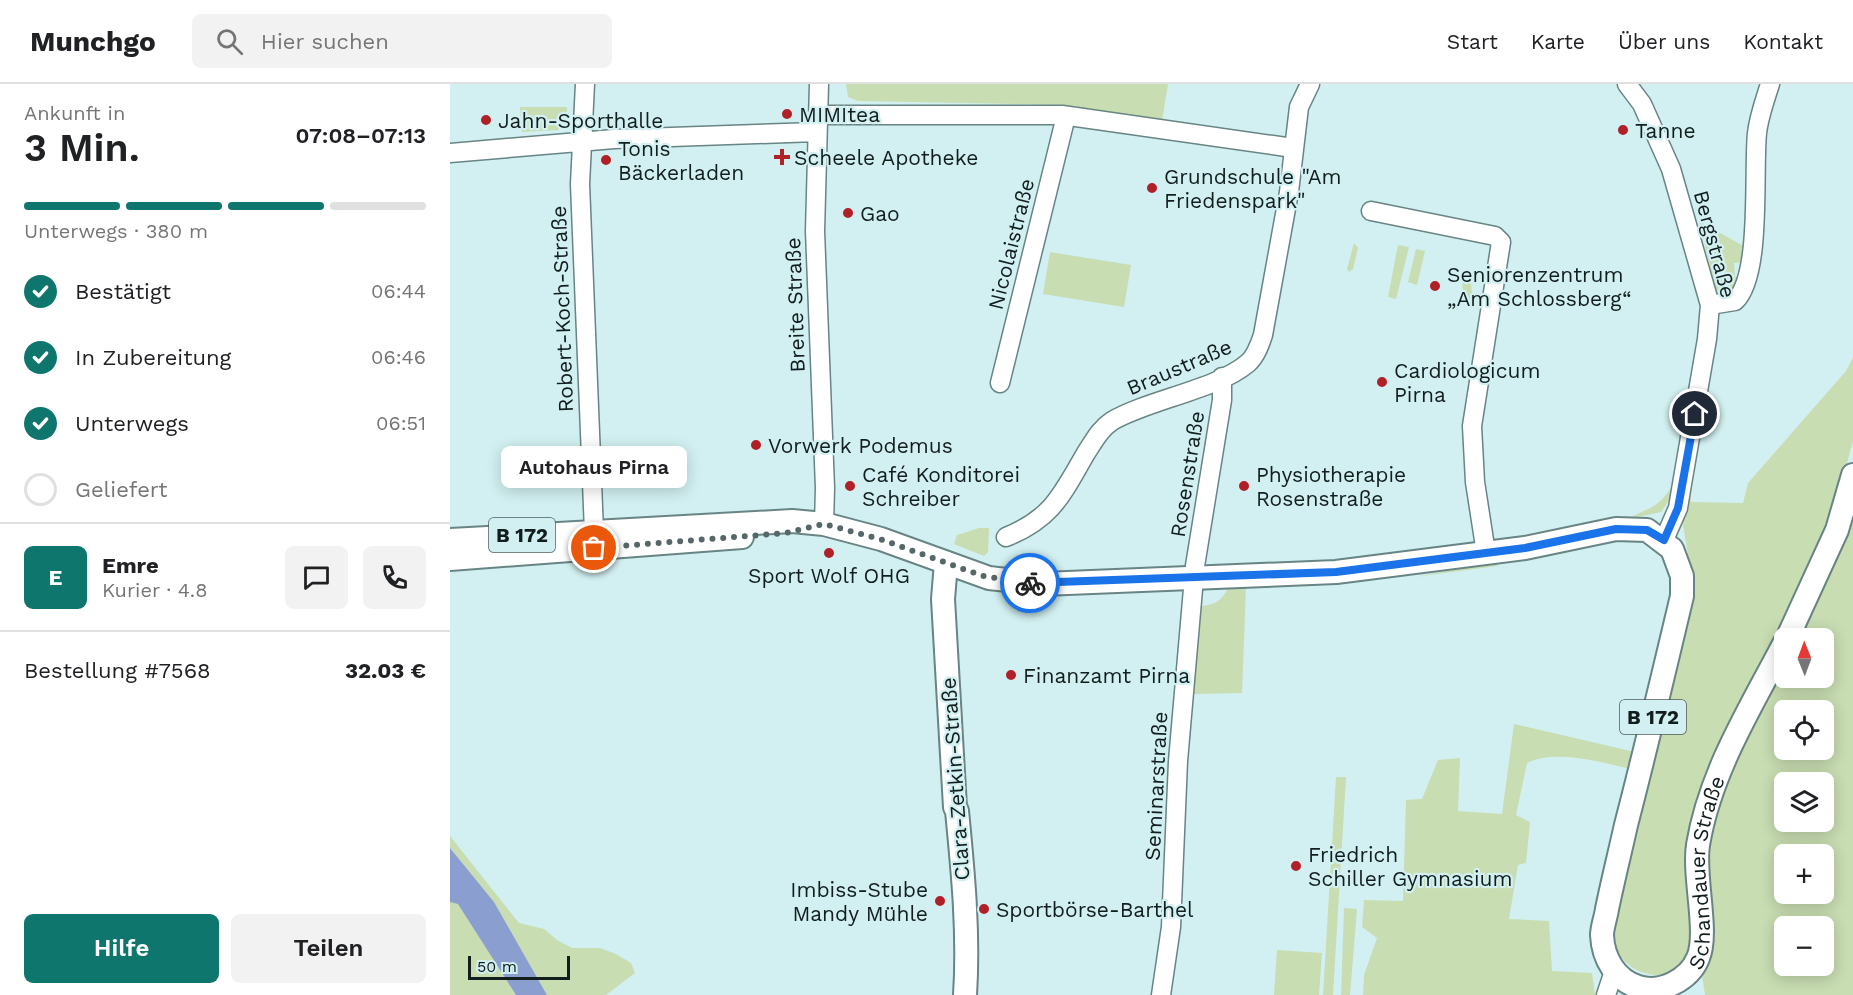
<!DOCTYPE html>
<html lang="de">
<meta charset="utf-8">
<style>
:root{--surface:#fff;--page:#f2f2f2;--text:#202124;--muted:#757577;--line:#e0e0e0;--accent:#0f766e}
body{margin:0;font-family:"Work Sans",sans-serif;background:var(--page);color:var(--text);height:100vh;display:flex;flex-direction:column;font-size:22px;white-space:nowrap}
*{box-sizing:border-box;margin:0}
p{font-size:20px;color:var(--muted)}
.icon{flex:none;width:33px;height:33px;fill:none;stroke:currentColor;stroke-width:2;stroke-linecap:round;stroke-linejoin:round}
.map{position:relative;flex:1;overflow:hidden}
.drawer{display:flex;flex-direction:column;background:var(--surface);width:450px}
.drawer>*{flex:none}
.needle{width:39px;rotate:359deg}
.tools{position:absolute;left:1324px;top:544px;display:grid;gap:12px}
.tools a{display:grid;place-items:center;width:60px;height:60px;border-radius:9px;background:var(--surface);box-shadow:0 3px 15px #0003;font-size:30px}
.scale{position:absolute;left:18px;bottom:15px;width:102px;box-sizing:border-box;padding-left:6px;border:3px solid #121d1e;border-top:0;font-size:16px;line-height:21px;white-space:nowrap;color:#121d1e;-webkit-text-stroke:4px #d2f0f1;paint-order:stroke}
.pin{position:absolute;display:grid;place-items:center;width:51px;height:51px;color:#fff;margin:-26px;border:3px solid #fff;border-radius:50%;box-shadow:0 2px 6px #0007}
.courier{position:absolute;display:grid;place-items:center;width:60px;height:60px;margin:-30px;border:4px solid #1a73e8;border-radius:50%;background:#fff;color:#222;box-shadow:0 2px 8px #0007}
.bubble{position:absolute;height:42px;border-radius:9px;background:var(--surface);box-shadow:0 3px 15px #0003;font-size:20px;font-weight:600;line-height:42px;text-align:center}
.head em{font-style:normal;font-weight:600}
.head div{display:flex;flex-direction:column-reverse}
.head{display:flex;align-items:center;justify-content:space-between;height:102px;padding:0 24px}
h1{font-size:39px;font-weight:600;line-height:45px}
.bar{display:grid;grid-template-columns:repeat(4,1fr);gap:9px 6px;align-content:center;height:72px;padding:0 24px}
.bar i{height:8px;border-radius:4px;background:var(--line)}
.bar .current{background:var(--accent)}
.bar p{grid-column:span 4}
.line{display:flex;align-items:center;gap:15px;padding:0 24px;border-top:2px solid var(--line)}
.line div{flex:1}
.round{display:grid;place-items:center;flex:none;width:63px;height:63px;border-radius:9px;background:var(--page)}
ol{padding:0 24px;list-style:none}
li{display:flex;align-items:center;gap:18px;height:66px}
li p{margin-inline-start:auto}
li .icon{padding:6px;border-radius:50%;background:var(--accent);color:#fff;stroke-width:4}
li:last-child{color:var(--muted)}
li i{width:33px;height:33px;border:3px solid var(--line);border-radius:50%}
.primary-button{display:flex;gap:12px;margin-top:auto;padding:12px 24px}
.primary-button a{flex:1;height:69px;border-radius:9px;background:var(--accent);color:#fff;font-size:24px;font-weight:600;line-height:69px;text-align:center}
.primary-button a+a{background:var(--page);color:var(--text)}
header{display:flex;align-items:center;gap:36px;box-sizing:border-box;height:84px;padding:0 30px;background:var(--surface);border-bottom:2px solid var(--line)}
header strong{font-size:28px}
nav{display:flex;gap:33px;margin-inline-start:auto;font-size:21px}
.search{width:420px;height:54px;background:var(--page);display:flex;align-items:center;gap:15px;box-sizing:border-box;padding:0 21px;border-radius:9px;color:var(--muted);font-size:22px}
main{display:flex;flex:1;min-height:0}
.map>svg:first-child{display:block}
.green{fill:#c8ddb2;fill-rule:evenodd}
.water{fill:#8a9ed0}
.lines{fill:none;stroke-linecap:round;stroke-linejoin:round}
.minor-casing{stroke:#688484;stroke-width:21}
.major-casing{stroke:#688484;stroke-width:26}
.minor{stroke:#fff;stroke-width:18}
.major{stroke:#fff;stroke-width:22}
.done{stroke:#556768;stroke-width:6;stroke-dasharray:0 10.8}
.route{stroke:#1a73e8;stroke-width:8}
.poi-dot{fill:#b12027;stroke:#d2f0f1;stroke-width:2}
.labels{text-anchor:middle;dominant-baseline:central;stroke-width:4.5;stroke-linejoin:round;paint-order:stroke}
.shield{fill:#d2f0f1;stroke:#4c5c5d;stroke-width:1.5}
.shield-label{font-size:20px;font-weight:bold;fill:#121d1e}
.poi-label{font-size:21px;fill:#121d1e;stroke:#d2f0f1;text-anchor:start}
.street-label{font-size:21px;fill:#121d1e;stroke:#d2f0f1}
</style>
<header>
<strong>Munchgo</strong>
<div class="search"><svg class="icon" aria-label="search" viewBox="0 0 24 24"><circle cx="10" cy="10" r="6"/><path d="M15 15l6 6"/></svg>Hier suchen</div>
<nav><a>Start</a><a>Karte</a><a>Über uns</a><a>Kontakt</a></nav>
</header>
<main>
<section class="drawer">
<div class="head"><div><h1>3 Min.</h1><p>Ankunft in</p></div><em>07:08–07:13</em></div>
<div class="bar"><i class="current"></i><i class="current"></i><i class="current"></i><i></i><p>Unterwegs · 380 m</p></div>
<ol>
<li><svg class="icon" aria-label="check" viewBox="0 0 24 24"><path d="M5 12l5 5 9-10"/></svg>Bestätigt<p>06:44</p></li>
<li><svg class="icon" aria-label="check" viewBox="0 0 24 24"><path d="M5 12l5 5 9-10"/></svg>In Zubereitung<p>06:46</p></li>
<li><svg class="icon" aria-label="check" viewBox="0 0 24 24"><path d="M5 12l5 5 9-10"/></svg>Unterwegs<p>06:51</p></li>
<li><i></i>Geliefert</li>
</ol>
<div class="line" style="height:108px"><b class="round" style="background:var(--accent);color:#fff">E</b><div><b>Emre</b><p>Kurier · 4.8</p></div><a class="round"><svg class="icon" aria-label="chat" viewBox="0 0 24 24"><path d="M4 5h16v11H9l-5 4z"/></svg></a><a class="round"><svg class="icon" aria-label="phone" viewBox="0 0 24 24"><path d="M5 4h4l2 5-3 2q2 4 5 5l2-3 5 2v4C11 20 4 13 5 4z"/></svg></a></div>
<div class="line" style="height:78px"><div>Bestellung #7568</div><b>32.03 €</b></div>
<div class="primary-button"><a>Hilfe</a><a>Teilen</a></div>
</section>
<div class="map">
<svg width="1403" height="911" viewBox="0 0 1403 911">
<rect width="100%" height="100%" fill="#d2f0f1"/>
<!-- green -->
<path class="green" d="M396,0H718L712,37L615,21L408,17L398,13Z
M70,23H117L116,39L108,46L72,48Z
M1249,137L1295,163L1294,178L1284,179L1285,193H1293L1287,210L1268,211L1261,205L1265,203Z
M904,159L908,164L903,185L899,188L897,185Z
M948,161L959,163L946,215L938,213Z
M966,165L975,167L967,201L958,198Z
M600,168L681,181L674,223L593,210Z
M1017,195L1021,198L1022,211L1018,219L1014,216L1012,197Z
M1403,273V357L1380,442L1237,799C1239,821 1247,851 1238,872C1226,900 1187,894 1172,874C1161,862 1164,845 1165,830L1240,483L1233,441L1236,407L1240,408L1241,418L1293,419L1298,399L1396,287Z
M1221,404L1222,412L1211,428L1178,435C1197,423 1204,428 1221,404Z
M1403,426V911H1255L1252,891L1255,883L1257,761L1266,717L1335,574V594H1374V555H1345ZM1335,627H1374V666H1335ZM1335,699H1374V738H1335ZM1335,771H1374V810H1335ZM1335,843H1374V882H1335Z
M529,444H539L538,468L534,472L504,460L507,451Z
M1047,478L1048,482L964,493Z
M778,504H796L792,609L744,610L750,522C764,521 771,518 778,504Z
M1064,640L1185,668L1180,685C1151,678 1105,665 1077,679L1066,731L1080,738L1076,779L1068,781L1059,835L1099,837L1102,887L1142,889L1145,911H913L914,891L927,854L912,843L914,816L953,817L956,716L972,715L988,676L1010,674L1008,727L1052,730Z
M886,693H896L883,911H873Z
M0,752L69,839L94,845L107,856L122,864H150L166,870L181,879L185,889L156,911H97L44,818L0,764Z
M0,818L8,819L66,911H0Z
M894,824L907,825L900,911H891Z
M827,866L872,869L869,911H824Z"/>
<!-- water -->
<path class="water" d="M0,764L44,818L97,911H66L8,820L0,818Z"/>
<g class="lines">
<defs>
<path id="minor" d="M135,0L130,100L144,448
M369,0L365,147L375,404L374,440
M1177,0L1192,20L1221,85L1260,221L1257,255L1232,400L1228,424L1214,456
M368,31H612L843,64
M0,69L164,55L366,48
M921,127L1045,152L1051,158L1022,342L1025,398L1036,469
M1260,221L1285,217C1312,192 1303,88 1307,49C1309,32 1315,16 1320,0
M550,299L616,32
M556,453C603,434 612,410 636,369C644,357 650,345 662,337C700,315 766,306 798,279C806,272 810,260 813,251L839,108L849,23L860,0
M711,911L721,843L728,677L745,482L772,316V293
M1156,911L1164,887"/>
<g id="major">
<path id="s1" d="M0,456L342,437L374,440L431,455L539,494L593,500L886,488L1075,464L1166,445L1197,446L1222,465L1232,492V512C1214,588 1196,664 1176,741C1170,768 1163,796 1157,825C1156,833 1152,843 1152,851C1153,875 1166,896 1188,903C1211,910 1239,896 1248,874C1259,849 1243,792 1248,761C1260,688 1301,623 1335,558"/>
<path d="M0,475L292,453"/>
<path d="M496,479L493,515L505,723L507,727C513,788 519,850 515,911"/>
<path d="M1337,555L1387,446L1403,391"/>
</g>
</defs>
<!-- minor casing -->
<use href="#minor" class="minor-casing"/>
<!-- major casing -->
<use href="#major" class="major-casing"/>
<!-- minor -->
<use href="#minor" class="minor"/>
<!-- major -->
<use href="#major" class="major"/>
</g>
<g class="lines">
<!-- done -->
<path class="done" d="M144,464L336,449L374,440L430,455L533,492L580,499"/>
<!-- route -->
<path class="route" d="M580,499L886,488L1075,464L1166,445L1197,446L1214,456L1228,424L1245,330"/>
</g>
<!-- markers -->
<g class="poi-dot">
<circle cx="337" cy="30" r="6"/>
<circle cx="36" cy="36" r="6"/>
<circle cx="1173" cy="46" r="6"/>
<path d="M329 64h6v6h6v6h-6v6h-6v-6h-6v-6h6z"/>
<circle cx="156" cy="76" r="6"/>
<circle cx="702" cy="104" r="6"/>
<circle cx="398" cy="129" r="6"/>
<circle cx="985" cy="202" r="6"/>
<circle cx="932" cy="298" r="6"/>
<circle cx="306" cy="361" r="6"/>
<circle cx="400" cy="402" r="6"/>
<circle cx="794" cy="402" r="6"/>
<circle cx="379" cy="469" r="6"/>
<circle cx="561" cy="591" r="6"/>
<circle cx="846" cy="782" r="6"/>
<circle cx="490" cy="817" r="6"/>
<circle cx="534" cy="825" r="6"/>
</g>
<g class="labels">
<!-- shield labels -->
<g class="shield">
<rect x="39" y="434" width="66" height="34" rx="4.5"/>
<rect x="1170" y="616" width="66" height="34" rx="4.5"/>
</g>
<g class="shield-label">
<text x="72" y="451">B 172</text>
<text x="1203" y="633">B 172</text>
</g>
<!-- poi labels -->
<g class="poi-label">
<text x="349" y="30">MIMItea</text>
<text x="48" y="36">Jahn-Sporthalle</text>
<text x="1185" y="46">Tanne</text>
<text x="168" y="64">Tonis<tspan x="168" dy="24">Bäckerladen</tspan></text>
<text x="344" y="73">Scheele Apotheke</text>
<text x="714" y="92">Grundschule "Am<tspan x="714" dy="24">Friedenspark"</tspan></text>
<text x="410" y="129">Gao</text>
<text x="997" y="190">Seniorenzentrum<tspan x="997" dy="24">„Am Schlossberg“</tspan></text>
<text x="944" y="286">Cardiologicum<tspan x="944" dy="24">Pirna</tspan></text>
<text x="318" y="361">Vorwerk Podemus</text>
<text x="412" y="390">Café Konditorei<tspan x="412" dy="24">Schreiber</tspan></text>
<text x="806" y="390">Physiotherapie<tspan x="806" dy="24">Rosenstraße</tspan></text>
<text x="379" y="491" text-anchor="middle">Sport Wolf OHG</text>
<text x="573" y="591">Finanzamt Pirna</text>
<text x="858" y="770">Friedrich<tspan x="858" dy="24">Schiller Gymnasium</tspan></text>
<text x="478" y="805" text-anchor="end">Imbiss-Stube<tspan x="478" dy="24">Mandy Mühle</tspan></text>
<text x="546" y="825">Sportbörse-Barthel</text>
</g>
<!-- street labels -->
<g class="street-label">
<text transform="translate(561 160) rotate(-76)">Nicolaistraße</text>
<text transform="translate(1265 160) rotate(75)">Bergstraße</text>
<text transform="translate(345 221) rotate(-92)">Breite Straße</text>
<text transform="translate(112 225) rotate(-92)">Robert-Koch-Straße</text>
<text transform="translate(729 283) rotate(-23)">Braustraße</text>
<text transform="translate(737 390) rotate(-81)">Rosenstraße</text>
<text transform="translate(505 695) rotate(-94)">Clara-Zetkin-Straße</text>
<text transform="translate(706 702) rotate(-87)">Seminarstraße</text>
<text stroke="none"><textPath href="#s1" startOffset="1866">Schandauer Straße</textPath></text>
</g>
</g>
</svg>
<div class="tools">
<a><svg class="needle" viewBox="-14 -14 28 28"><path d="M0-13l5 13h-10z" fill="#e53935"/><path d="M0 13l5-13h-10z" fill="#757577"/></svg></a>
<a><svg class="icon" aria-label="locate" viewBox="0 0 24 24"><circle cx="12" cy="12" r="6"/><path d="M12 2v4M12 18v4M2 12h4M18 12h4"/></svg></a>
<a><svg class="icon" aria-label="layers" viewBox="0 0 24 24"><path d="M12 4l9 5-9 5-9-5zM3 14l9 5 9-5"/></svg></a>
<a>+</a>
<a>−</a>
</div>
<div class="scale">50 m</div>
<div class="pin" style="left:144px;top:464px;background:#ea580c"><svg class="icon" aria-label="bag" viewBox="0 0 24 24"><path d="M5 8h14l-1 12H6zM9 8a3 3 0 0 1 6 0"/></svg></div>
<div class="pin" style="left:1245px;top:330px;background:#1f2937"><svg class="icon" aria-label="home" viewBox="0 0 24 24"><path d="M3 11l9-7 9 7M6 9v11h12V9"/></svg></div>
<div class="courier" style="left:580px;top:499px"><svg class="icon" aria-label="bike" viewBox="0 0 24 24"><circle cx="6" cy="16" r="4"/><circle cx="18" cy="16" r="4"/><path d="M6 16l4-8h5l3 8M10 8l3 8H6M13 5h3"/></svg></div>
<div class="bubble" style="left:51px;top:362px;width:186px">Autohaus Pirna</div>
</div>
</main>
